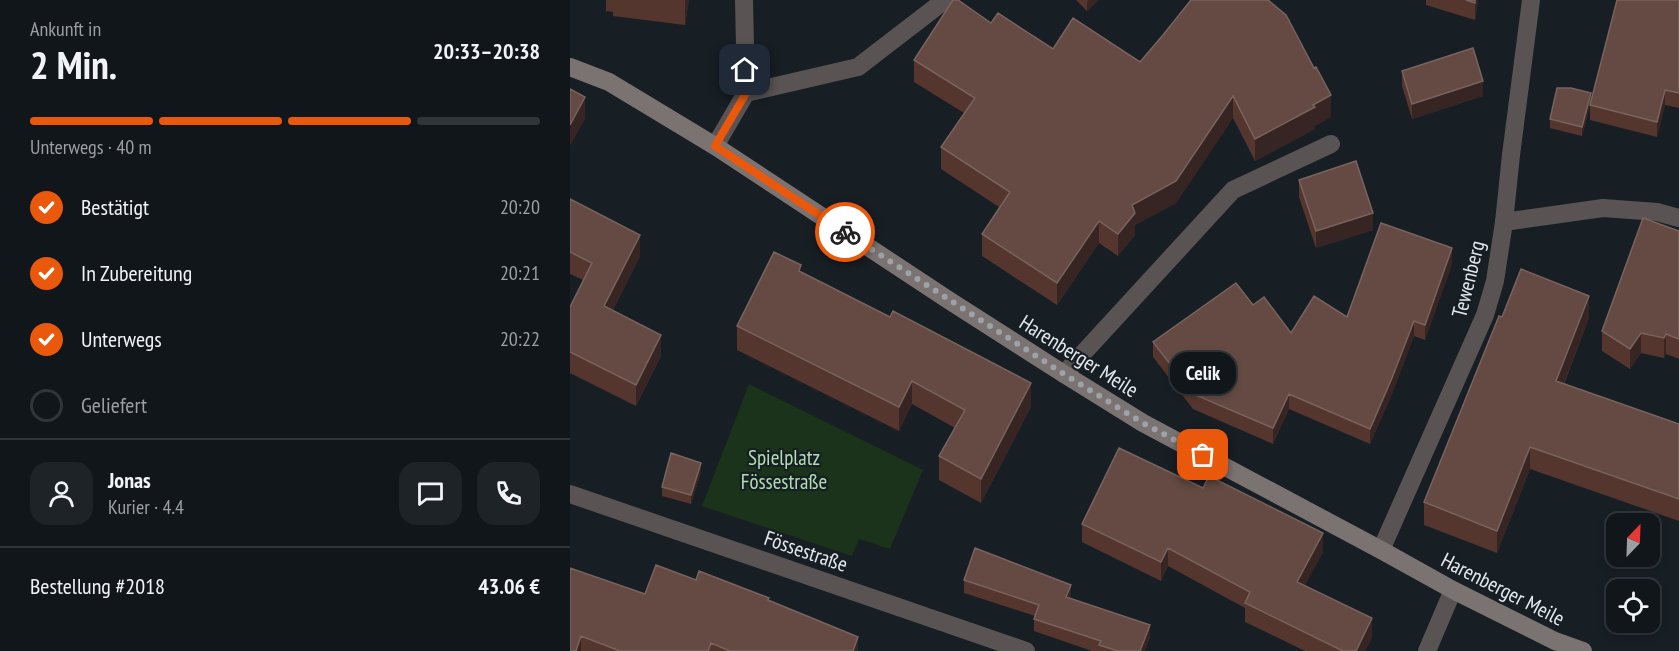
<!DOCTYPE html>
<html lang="de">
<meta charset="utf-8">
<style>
:root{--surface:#11161b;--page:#1e2328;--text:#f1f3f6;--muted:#9c9fa3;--line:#30353a;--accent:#ea580c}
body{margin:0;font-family:"PT Sans Narrow",sans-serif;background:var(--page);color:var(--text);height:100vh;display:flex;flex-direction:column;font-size:22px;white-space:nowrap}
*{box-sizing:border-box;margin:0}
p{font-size:20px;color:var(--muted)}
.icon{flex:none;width:33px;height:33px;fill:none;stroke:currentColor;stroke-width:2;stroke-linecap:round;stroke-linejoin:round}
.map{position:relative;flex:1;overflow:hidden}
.panel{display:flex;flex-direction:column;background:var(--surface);width:570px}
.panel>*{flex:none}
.needle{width:39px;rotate:23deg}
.fabs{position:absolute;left:1036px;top:513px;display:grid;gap:12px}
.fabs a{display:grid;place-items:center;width:54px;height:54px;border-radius:12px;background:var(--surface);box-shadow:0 3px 9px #0003,0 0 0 2px var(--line);font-size:30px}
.pin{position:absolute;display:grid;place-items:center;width:51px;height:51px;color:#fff;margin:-26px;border-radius:12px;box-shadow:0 3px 9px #0006}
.courier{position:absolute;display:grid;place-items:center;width:60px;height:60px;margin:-30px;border:4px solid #ea580c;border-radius:50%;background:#fff;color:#222;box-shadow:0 2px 8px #0007}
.bubble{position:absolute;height:42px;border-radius:18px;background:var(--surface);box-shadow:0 3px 9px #0003,0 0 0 2px var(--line);font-size:20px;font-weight:700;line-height:42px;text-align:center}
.head em{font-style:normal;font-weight:700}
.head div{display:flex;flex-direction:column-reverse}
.head{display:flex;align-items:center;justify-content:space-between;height:102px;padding:0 30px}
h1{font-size:39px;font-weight:700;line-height:45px}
.bar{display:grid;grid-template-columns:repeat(4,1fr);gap:9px 6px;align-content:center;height:72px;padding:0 30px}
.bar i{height:8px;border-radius:4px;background:var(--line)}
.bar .selected{background:var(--accent)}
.bar p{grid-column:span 4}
.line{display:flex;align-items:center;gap:15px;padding:0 30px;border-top:2px solid var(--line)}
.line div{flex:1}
.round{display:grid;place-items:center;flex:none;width:63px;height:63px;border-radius:18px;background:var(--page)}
ol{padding:0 30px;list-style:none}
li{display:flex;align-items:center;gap:18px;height:66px}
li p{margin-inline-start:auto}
li .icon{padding:6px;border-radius:50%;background:var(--accent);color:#fff;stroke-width:4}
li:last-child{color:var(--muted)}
li i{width:33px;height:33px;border:3px solid var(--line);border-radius:50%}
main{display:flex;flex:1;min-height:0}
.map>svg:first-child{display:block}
.green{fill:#1c331b}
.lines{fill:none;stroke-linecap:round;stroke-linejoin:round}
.lane{stroke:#595453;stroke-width:18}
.street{stroke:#595453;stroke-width:18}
.secondary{stroke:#7b7272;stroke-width:18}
.wall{fill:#55362e}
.shaded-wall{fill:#362522}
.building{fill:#644a43;stroke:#78635e;stroke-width:1.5}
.done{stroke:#9ca2a7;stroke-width:6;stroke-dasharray:0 10.8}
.route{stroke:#ea580c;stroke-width:8}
.labels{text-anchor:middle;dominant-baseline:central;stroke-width:4.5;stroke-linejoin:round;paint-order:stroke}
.street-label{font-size:21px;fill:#e4e9ed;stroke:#171e24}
.park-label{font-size:21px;fill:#b1dfaf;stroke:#171e24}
</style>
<main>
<section class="panel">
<div class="head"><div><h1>2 Min.</h1><p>Ankunft in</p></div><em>20:33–20:38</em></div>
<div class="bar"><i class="selected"></i><i class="selected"></i><i class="selected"></i><i></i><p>Unterwegs · 40 m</p></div>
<ol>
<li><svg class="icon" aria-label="check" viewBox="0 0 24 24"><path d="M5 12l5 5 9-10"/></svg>Bestätigt<p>20:20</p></li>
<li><svg class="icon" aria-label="check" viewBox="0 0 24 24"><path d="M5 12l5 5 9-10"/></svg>In Zubereitung<p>20:21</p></li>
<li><svg class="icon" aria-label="check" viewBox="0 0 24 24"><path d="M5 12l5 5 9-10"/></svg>Unterwegs<p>20:22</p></li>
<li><i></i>Geliefert</li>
</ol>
<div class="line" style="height:108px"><a class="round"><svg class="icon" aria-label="person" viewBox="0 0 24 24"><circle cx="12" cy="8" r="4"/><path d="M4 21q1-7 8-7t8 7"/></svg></a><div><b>Jonas</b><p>Kurier · 4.4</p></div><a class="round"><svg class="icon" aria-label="chat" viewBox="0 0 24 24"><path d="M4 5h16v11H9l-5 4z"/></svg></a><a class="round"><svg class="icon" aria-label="phone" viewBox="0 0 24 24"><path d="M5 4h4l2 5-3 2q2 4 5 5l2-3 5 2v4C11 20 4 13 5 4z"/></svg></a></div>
<div class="line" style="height:78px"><div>Bestellung #2018</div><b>43.06 €</b></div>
</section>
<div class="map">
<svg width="1109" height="651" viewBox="0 0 1109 651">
<rect width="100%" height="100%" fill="#171e24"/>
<!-- green -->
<path class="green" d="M179,384L353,470L320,549L289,539L282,556L132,506Z"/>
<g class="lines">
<!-- lane -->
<path class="lane" d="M934,222L1033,208L1087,212L1109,218
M494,374L663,190L761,144"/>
<!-- street -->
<path class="street" d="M176,93L288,67L375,0
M145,146L176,93L174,0
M0,494L456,651
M811,550L915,315L925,281L934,222L941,155L961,0
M857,651L883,590"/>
<!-- secondary -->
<path class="secondary" d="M0,67L39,82L145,146L380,301L494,374L573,423L811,550L883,590L985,641L1013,651"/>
</g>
<!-- wall -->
<path class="wall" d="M36,0H119L115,25L43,16V12L36,11Z
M506,0H528L517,11Z
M856,0H908L905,20L856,5Z
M1109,0V108L1095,105L1087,137L1020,120V105Z
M421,23L483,49L570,62L761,117L745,126V129L685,161L663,118L606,203L565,225V235L548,256L529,243L487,305L412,256V234L429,207L371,169V147L394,113L344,82V60Z
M832,71L913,96L842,119L832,86Z
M1021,102L1012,136L980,128V119Z
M729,180L803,230L746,248L729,197Z
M0,199L70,256L43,310L91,356L66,406L0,373V307L13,280L0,274Z
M1109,231V359L1096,354L1094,358L1071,353L1060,369L1032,351V331Z
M882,264L855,340L844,336L822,394L800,444L719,409L703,444L623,409L583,357V342L683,305L721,333L777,317Z
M231,272L461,407L411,503L369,480V456L385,428L342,404L329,431L167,350V326Z
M932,317L1019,318L994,384L1109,424V521L960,469L927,553L854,525V502Z
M131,472L121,504L92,496V487Z
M512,524L753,552L735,585L802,637L795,651H735L675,622V608L598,566L591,581L512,542Z
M0,568L75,594L126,580L199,600L288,651H0Z
M394,580L501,597L500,598L580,637L575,651H522L464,631V619L465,616L394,593Z"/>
<!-- shaded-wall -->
<path class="shaded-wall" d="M115,0H119L115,25Z
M519,0H528L517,11V2Z
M905,0H908L905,20Z
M913,81V96L842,119V104Z
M1095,90V105L1087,137V122Z
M1021,93V102L1012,136V127Z
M761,95V117L745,126V129L685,161V139Z
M663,96V118L606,203L565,225V235L548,256V234L562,205Z
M15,97V119L0,146V125Z
M803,213V230L746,248V231Z
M529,221V243L487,305V283Z
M70,235V256L34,327V306Z
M882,248V264L855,340V325Z
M1019,296V318L986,403V381Z
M844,321V336L822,394L800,444V429Z
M1071,333V353L1060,369V349Z
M1096,334V354L1094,358V338Z
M91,335V356L66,406V385Z
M342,381V404L329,431V407Z
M461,383V407L411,503V479Z
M719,394V409L703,444V428Z
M960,447V469L927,553V531Z
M131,463V472L121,504V495Z
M753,533V552L727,600V582Z
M598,548V566L591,581V562Z
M501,585V597L496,609V597Z
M802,618V637L795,651H786Z
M580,625V637L575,651H570Z
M11,636V651H6Z
M288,637V651H283Z"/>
<!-- building -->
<path class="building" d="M383,0H388L421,23L428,13L483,49L503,18L570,62L593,35L621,0H698L716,15L744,68L746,67L761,95L743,105L745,107L685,139L663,96L606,181L562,205L565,213L548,234L529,221L487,283L412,234L440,192L371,147L405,98L344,60Z
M896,0H905V3Z
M1047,0H1109V93L1095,90L1087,122L1020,105Z
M903,48L913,81L842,104L832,71Z
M987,88H1001L1021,93L1012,127L980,119Z
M0,89L15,97L0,125Z
M786,161L803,213L746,231L729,180Z
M0,199L70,235L34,306L91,335L66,385L0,352V307L22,263L0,252Z
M1073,218L1109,231V339L1096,334L1094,338L1071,333L1060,349L1032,331Z
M811,223L882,248L855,325L844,321L822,378L800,429L719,394L703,428L623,394L583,342L666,283L683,305L694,297L721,333L744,296L777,317Z
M204,252L231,265L229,271L320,317L323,311L461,383L411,479L369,456L395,410L342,381L329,407L167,326Z
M951,269L1019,296L986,381L1109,424V499L960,447L927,531L854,502L929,316L932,317Z
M549,448L633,488L639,476L753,533L727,582L802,618L786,651H773L675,603L680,592L598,548L591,562L512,524Z
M101,453L131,463L121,495L92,487Z
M405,548L501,585L496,597L580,625L570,651H548L529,645L531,641L464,619L469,605L394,580Z
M86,565L126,580L129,571L199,598L198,600L288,637L283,651H160L141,643L138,651H50L11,636L6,651H0V568L75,594Z"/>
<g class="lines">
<!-- done -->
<path class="done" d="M275,232L494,374L573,423L633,455"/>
<!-- route -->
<path class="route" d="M175,70L176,93L145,146L275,232"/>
</g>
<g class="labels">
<!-- street labels -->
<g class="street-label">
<text transform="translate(898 279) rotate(-76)">Tewenberg</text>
<text transform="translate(509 356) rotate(32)">Harenberger Meile</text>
<text transform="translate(236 551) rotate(19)">Fössestraße</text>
<text transform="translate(933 589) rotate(27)">Harenberger Meile</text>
</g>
<!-- park labels -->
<g class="park-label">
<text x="214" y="457">Spielplatz<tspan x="214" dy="24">Fössestraße</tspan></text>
</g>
</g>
</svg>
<div class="fabs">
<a><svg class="needle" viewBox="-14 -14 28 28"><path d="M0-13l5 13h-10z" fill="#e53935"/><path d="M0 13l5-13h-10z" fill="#9c9fa3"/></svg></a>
<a><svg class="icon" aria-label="locate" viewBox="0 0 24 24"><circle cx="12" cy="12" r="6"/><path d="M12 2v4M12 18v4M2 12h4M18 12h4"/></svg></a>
</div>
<div class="pin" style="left:633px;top:455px;background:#ea580c"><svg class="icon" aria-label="bag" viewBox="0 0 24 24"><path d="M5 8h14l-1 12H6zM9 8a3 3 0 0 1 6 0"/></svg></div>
<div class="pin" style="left:175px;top:70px;background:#1f2937"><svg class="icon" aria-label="home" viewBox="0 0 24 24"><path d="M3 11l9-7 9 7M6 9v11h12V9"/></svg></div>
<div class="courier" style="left:275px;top:232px"><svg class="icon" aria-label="bike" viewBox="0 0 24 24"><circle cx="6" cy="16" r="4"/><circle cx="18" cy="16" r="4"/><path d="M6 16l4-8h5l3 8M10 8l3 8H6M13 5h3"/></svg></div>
<div class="bubble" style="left:600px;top:352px;width:66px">Celik</div>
</div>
</main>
